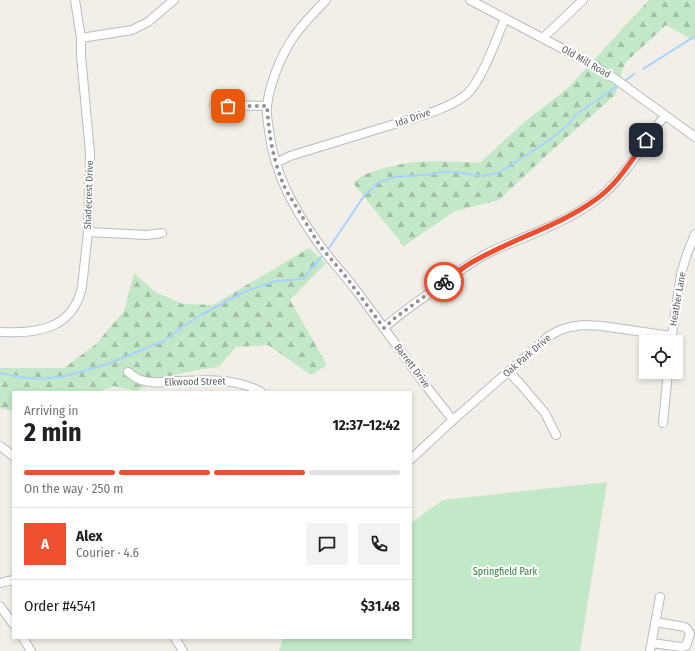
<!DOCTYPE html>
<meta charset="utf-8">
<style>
:root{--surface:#fff;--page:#f2f2f2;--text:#202124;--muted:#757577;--line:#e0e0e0;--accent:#ee4f30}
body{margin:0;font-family:"Fira Sans Condensed",sans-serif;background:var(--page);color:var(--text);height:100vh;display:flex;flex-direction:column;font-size:15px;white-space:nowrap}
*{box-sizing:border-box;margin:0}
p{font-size:13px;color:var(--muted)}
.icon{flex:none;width:22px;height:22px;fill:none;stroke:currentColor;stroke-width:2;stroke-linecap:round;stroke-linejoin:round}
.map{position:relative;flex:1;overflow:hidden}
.side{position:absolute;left:12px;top:391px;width:400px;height:248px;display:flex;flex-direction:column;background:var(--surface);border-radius:0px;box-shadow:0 2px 6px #0003}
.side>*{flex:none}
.buttons{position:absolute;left:639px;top:335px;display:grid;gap:8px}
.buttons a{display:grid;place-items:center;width:44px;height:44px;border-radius:0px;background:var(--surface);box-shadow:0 2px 6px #0003;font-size:20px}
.pin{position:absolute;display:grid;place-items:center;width:34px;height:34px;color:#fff;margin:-17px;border-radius:8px;box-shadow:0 2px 6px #0006}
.courier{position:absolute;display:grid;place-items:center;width:40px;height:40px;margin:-20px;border:3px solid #ee4f30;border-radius:50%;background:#fff;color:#222;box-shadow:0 1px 5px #0007}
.overview em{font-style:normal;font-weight:700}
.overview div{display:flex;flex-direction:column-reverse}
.overview{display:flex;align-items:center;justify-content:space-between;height:68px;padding:0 12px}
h1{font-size:26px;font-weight:700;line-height:30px}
.bar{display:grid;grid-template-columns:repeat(4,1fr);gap:6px 4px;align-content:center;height:48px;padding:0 12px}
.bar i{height:5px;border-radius:3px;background:var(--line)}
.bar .on{background:var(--accent)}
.bar p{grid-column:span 4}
.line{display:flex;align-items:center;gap:10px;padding:0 12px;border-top:1px solid var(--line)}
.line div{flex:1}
.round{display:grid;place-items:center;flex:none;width:42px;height:42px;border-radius:0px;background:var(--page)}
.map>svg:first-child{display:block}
.forest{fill:url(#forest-firs)}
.green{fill:#c3e8c7}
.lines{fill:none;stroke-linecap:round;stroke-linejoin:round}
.stream{stroke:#a9d2ff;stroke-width:2}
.minor-casing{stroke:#b9bcc1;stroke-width:10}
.minor{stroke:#fff;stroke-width:8}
.done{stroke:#919394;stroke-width:4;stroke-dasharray:0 7.2}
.route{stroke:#ee4f30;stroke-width:5}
.labels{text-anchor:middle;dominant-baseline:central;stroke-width:4;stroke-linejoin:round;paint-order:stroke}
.street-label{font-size:10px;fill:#5e6268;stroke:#fff}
.park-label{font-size:10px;fill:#32823d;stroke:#fff}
</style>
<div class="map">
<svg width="695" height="651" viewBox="0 0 695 651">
<defs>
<pattern id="forest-firs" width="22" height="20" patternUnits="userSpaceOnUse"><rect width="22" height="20" fill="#c3e8c7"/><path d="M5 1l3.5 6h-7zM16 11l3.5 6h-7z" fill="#a2bfa5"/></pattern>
</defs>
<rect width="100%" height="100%" fill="#f1efe7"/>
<!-- forest -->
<path class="forest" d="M649,0H695V41L666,25L625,63L615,95L548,154L499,200L455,211L404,246L353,183C363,174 368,173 381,169C415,159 444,161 480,163L523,123L568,88Z
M309,248L326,263L290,300L327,365L311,375L268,345L236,347L219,367L203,369L164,377L136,391L114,386L98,392H13V411L0,408V368H64L96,344L124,311L134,273L155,292L183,304L213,305Z"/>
<!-- green -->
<path class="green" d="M607,482L580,651H279L283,638H411V523L443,500Z"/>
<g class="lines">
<!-- stream -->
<path class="stream" d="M643,69L695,36
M626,80L634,74
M329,248L364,196L379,182L396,177L434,174L441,172H456L482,176L500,172L551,139L571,122L574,116L616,87
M0,373L21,377L39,379L66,376L107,364L164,341L182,327L201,315L246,291L276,281L303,279L321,257"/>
<defs>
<path id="minor" d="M326,0C314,13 300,26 291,41C280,58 269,86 267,106C266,113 268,122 269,130C274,174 294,209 319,244C330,260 344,274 355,289C388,332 418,378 453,420
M470,0L584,60L614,78L695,137
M81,38L132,30L148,22L174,0
M543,38L583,0
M214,105L267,106
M276,163L290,156C323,146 355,136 388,126C411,119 450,109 467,94C482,80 497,38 505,18
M88,232L147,235L162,233
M384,328C400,313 418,302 435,289C453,276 470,262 490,252C526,236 565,223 596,200C622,181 646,141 665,115
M0,332C37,334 73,329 82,287L88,232L90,153L81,56V38L75,0
M671,342L681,274L687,254L695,234
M128,372C132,375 136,379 141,380C152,384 164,382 175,381C205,380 234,377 261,392
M509,372L522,386L545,413L556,435
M663,423L668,372
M0,446L13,456
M411,459L453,420L549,336L560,330L570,327L583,325L602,326L671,336
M0,583L13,580
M0,606L13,624
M23,638L31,651
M175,638L183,651
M652,643L681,647L686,646L690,634L688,630L685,627L655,622
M650,651L660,597"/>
</defs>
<!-- minor casing -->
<use href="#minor" class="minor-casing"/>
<!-- minor -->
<use href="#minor" class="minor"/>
</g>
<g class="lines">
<!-- done -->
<path class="done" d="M228,106H267C269,136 273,162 286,190L320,246L343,273L384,328L396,317L444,282"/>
<!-- route -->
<path class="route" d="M444,282C454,275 464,266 476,260C515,238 559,226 595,200C617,185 631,161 646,140"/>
</g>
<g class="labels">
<!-- street labels -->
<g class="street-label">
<text transform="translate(586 62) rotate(30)">Old Mill Road</text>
<text transform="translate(413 118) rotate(-19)">Ida Drive</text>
<text transform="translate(89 195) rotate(-88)">Shadecrest Drive</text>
<text transform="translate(678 299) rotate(-80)">Heather Lane</text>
<text transform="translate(527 356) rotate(-41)">Oak Park Drive</text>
<text transform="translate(412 366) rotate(53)">Barrett Drive</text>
<text transform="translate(195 382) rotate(-1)">Elkwood Street</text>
</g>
<!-- park labels -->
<g class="park-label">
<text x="505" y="572">Springfield Park</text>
</g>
</g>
</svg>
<div class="buttons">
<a><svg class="icon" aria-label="locate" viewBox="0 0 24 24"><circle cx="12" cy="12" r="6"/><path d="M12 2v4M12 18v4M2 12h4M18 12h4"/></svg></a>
</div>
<div class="pin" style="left:228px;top:106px;background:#ea580c"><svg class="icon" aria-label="bag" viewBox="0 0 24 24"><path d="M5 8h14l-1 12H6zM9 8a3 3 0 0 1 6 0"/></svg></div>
<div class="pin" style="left:646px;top:140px;background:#1f2937"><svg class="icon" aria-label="home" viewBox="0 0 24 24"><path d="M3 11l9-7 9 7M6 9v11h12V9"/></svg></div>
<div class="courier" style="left:444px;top:282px"><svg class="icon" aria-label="bike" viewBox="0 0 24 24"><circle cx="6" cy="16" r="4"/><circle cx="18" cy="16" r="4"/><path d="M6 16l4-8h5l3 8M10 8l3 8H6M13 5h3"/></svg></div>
<section class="side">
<div class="overview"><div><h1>2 min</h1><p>Arriving in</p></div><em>12:37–12:42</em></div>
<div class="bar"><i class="on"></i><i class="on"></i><i class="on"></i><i></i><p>On the way · 250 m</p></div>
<div class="line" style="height:72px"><b class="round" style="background:var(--accent);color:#fff">A</b><div><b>Alex</b><p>Courier · 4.6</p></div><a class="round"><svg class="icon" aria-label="chat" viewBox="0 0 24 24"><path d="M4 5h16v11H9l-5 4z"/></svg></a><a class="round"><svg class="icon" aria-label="phone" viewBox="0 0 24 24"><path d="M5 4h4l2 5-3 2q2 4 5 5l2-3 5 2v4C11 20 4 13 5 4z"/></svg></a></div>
<div class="line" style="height:52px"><div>Order #4541</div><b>$31.48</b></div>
</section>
</div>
